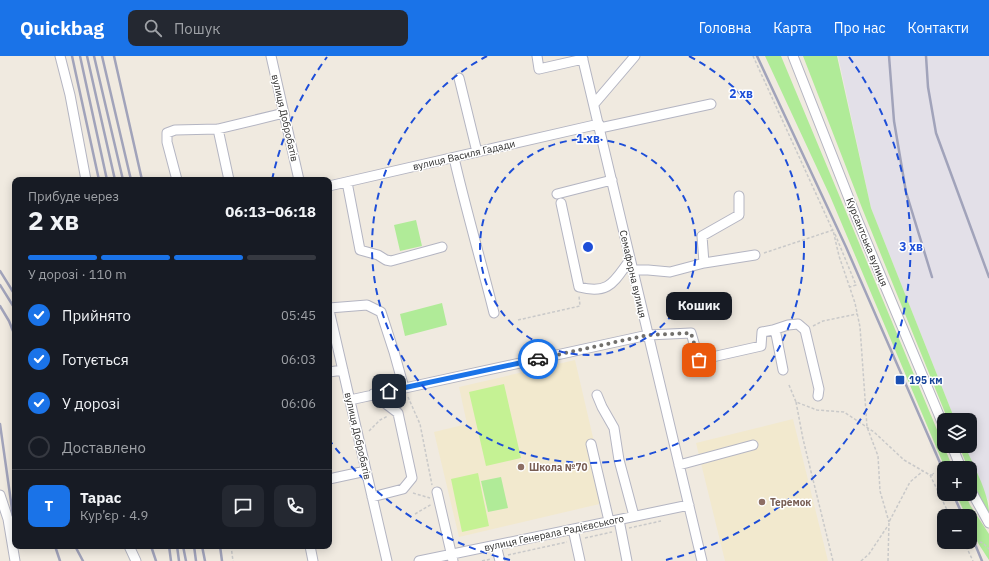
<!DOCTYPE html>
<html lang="uk">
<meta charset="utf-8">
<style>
:root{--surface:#171b24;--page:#242831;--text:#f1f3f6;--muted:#9ea1a6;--line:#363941;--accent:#1a73e8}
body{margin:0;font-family:"IBM Plex Sans",sans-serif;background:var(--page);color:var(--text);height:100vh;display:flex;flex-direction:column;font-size:15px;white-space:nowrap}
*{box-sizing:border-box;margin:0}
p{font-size:13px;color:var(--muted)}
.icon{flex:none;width:22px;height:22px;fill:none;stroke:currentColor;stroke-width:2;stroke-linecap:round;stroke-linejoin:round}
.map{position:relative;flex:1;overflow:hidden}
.sheet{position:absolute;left:12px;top:121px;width:320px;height:372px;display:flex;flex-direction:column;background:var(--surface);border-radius:8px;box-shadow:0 2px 10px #0003}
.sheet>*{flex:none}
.tools{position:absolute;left:937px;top:357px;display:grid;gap:8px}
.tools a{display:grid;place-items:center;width:40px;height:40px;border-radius:8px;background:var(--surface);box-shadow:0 2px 10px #0003;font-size:20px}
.pin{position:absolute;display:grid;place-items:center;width:34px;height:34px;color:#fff;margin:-17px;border-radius:8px;box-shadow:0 2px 6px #0006}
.courier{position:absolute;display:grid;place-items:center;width:40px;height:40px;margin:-20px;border:3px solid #1a73e8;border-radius:50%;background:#fff;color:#222;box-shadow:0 1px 5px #0007}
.bubble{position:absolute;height:28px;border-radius:8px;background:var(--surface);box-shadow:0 2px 10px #0003;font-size:13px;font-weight:700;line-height:28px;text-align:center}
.head em{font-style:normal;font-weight:700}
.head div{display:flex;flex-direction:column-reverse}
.head{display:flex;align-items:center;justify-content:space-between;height:68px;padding:0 16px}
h1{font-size:26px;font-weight:700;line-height:30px}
.bar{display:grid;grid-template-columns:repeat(4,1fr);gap:6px 4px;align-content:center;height:48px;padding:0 16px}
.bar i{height:5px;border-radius:3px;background:var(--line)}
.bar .active{background:var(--accent)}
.bar p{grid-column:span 4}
.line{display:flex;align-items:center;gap:10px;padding:0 16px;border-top:1px solid var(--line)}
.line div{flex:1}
.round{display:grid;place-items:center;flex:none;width:42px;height:42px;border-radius:8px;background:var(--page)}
ol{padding:0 16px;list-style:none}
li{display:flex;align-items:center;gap:12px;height:44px}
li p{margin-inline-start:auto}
li .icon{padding:4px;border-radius:50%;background:var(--accent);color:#fff;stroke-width:4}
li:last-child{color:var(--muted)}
li i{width:22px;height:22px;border:2px solid var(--line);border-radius:50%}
header{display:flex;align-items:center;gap:24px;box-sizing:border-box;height:56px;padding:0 20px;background:var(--accent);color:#fff}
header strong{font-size:19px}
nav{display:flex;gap:22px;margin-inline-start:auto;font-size:14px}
.search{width:280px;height:36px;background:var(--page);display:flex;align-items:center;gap:10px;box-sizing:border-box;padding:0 14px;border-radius:8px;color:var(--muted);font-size:15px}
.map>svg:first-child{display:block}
.industrial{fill:#e3e0e8}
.education{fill:#f2e9ce}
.green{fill:#b0eb98}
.pitch{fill:#c5f294}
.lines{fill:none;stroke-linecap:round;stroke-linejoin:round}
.minor-casing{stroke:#b4b5c2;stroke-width:11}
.path{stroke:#c9c9c9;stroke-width:1.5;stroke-dasharray:3 2;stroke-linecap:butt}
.minor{stroke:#fff;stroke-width:9}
.rail{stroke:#a1a3ba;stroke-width:2.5}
.done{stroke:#72706c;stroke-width:4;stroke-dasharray:0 7.2}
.route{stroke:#1a73e8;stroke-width:5}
.ring{fill:none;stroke:#1d4ed8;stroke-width:2;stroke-dasharray:7 5}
.transit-dot{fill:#1a4fb4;stroke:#fff;stroke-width:1.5}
.education-dot{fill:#8d6e63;stroke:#fff;stroke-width:1.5}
.labels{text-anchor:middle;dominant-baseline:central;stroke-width:3;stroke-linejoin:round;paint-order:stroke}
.street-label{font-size:10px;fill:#2e2e2e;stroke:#fff}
.transit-label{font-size:10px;font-weight:bold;fill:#164399;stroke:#fff;text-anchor:start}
.education-label{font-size:10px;font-weight:bold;fill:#785e54;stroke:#fff;text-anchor:start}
.centre{fill:#1d4ed8;stroke:#fff;stroke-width:2}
.ring-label{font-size:12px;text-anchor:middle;font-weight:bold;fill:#1d4ed8;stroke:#fff;stroke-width:3;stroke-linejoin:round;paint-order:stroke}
</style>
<header>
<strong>Quickbag</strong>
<div class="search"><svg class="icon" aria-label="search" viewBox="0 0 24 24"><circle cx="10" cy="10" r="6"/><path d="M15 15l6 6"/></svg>Пошук</div>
<nav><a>Головна</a><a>Карта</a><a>Про нас</a><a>Контакти</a></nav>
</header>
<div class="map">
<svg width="989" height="505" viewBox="0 0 989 505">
<rect width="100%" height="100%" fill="#f0eae0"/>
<!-- industrial -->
<path class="industrial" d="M838,0H989V445L984,438L965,390H970V364H955L871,152Z"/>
<!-- education -->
<path class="education" d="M575,304L608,446L459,481L434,376L467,368L459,331Z
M793,363L828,505H725L696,387Z"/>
<!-- green -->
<path class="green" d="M765,0H781L953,412H945L830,140Z
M803,0H837L871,152L955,364H948L862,152Z
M416,164L422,190L400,195L394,169Z
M442,247L447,269L405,280L400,258Z
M959,390H965C973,409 989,437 989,457C981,445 970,427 970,412H968Z
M501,421L508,452L488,456L481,425Z
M956,438H965L970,449L989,478V504C980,490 970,477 970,460H966Z"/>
<!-- pitch -->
<path class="pitch" d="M504,328L521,402L486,410L469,336Z
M478,417L489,470L462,476L451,423Z"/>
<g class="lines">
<defs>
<path id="minor" d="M60,0L70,39L86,124
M271,0L299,124
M537,0L539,13L583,3
M582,0L702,505
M793,0L857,163L944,371
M459,22L477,96
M594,48L635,0
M600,72L711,48
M218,73L229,124
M454,102C466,154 481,205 494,257
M177,124L167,86V77L175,74L218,73L284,57
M347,126L360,194L378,199L386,204L391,205L442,191
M329,130L599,68
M557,138L612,124
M561,147L579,231C610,239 614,225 630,204
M704,207L702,180L739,159V140
M633,214H648L670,216L704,207L755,199
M329,252L367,249L381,256L394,296L404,332
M329,254L387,505
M773,274L788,269L798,268L805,274L819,333L818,340
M329,316L343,314
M597,339L602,351L614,372L619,404L634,460
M350,344L648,279L691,277L699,304L761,290L762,276L773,274L776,278L783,314
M591,388L609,465
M952,390L961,412
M679,409L753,389
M329,423L366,415
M970,433L989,467
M437,436L453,505
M0,439L8,463L15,505
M372,441L403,433L412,422L398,357L373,338
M619,464L627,505
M573,473L580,505
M496,489L500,505
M129,490L136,505
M310,490L313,505
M419,505L689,449"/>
</defs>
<!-- minor casing -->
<use href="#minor" class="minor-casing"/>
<!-- path -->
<path class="path" d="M753,0L833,175
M835,178L856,229L850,231
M764,197L833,174L839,200L855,247L860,271L867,371L878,400L880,435L889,466
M518,264L580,250L579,240
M813,270L823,265L857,258
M789,329L796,346L817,354L844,356L874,376L904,404L930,419L950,460
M408,341L420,368L432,429
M796,346L803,383L833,505
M369,375L380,364L388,360
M930,419H934L933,417
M413,437L430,442
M415,458L432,448
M629,472L661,465
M585,482L612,476
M970,483L983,487L989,493
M964,486L973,505
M231,490L233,505
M508,499L567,486
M482,505L491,503
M861,505L869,498L887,471
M888,505L889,466L910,426L923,415"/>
<!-- minor -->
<use href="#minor" class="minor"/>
<!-- rail -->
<path class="rail" d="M72,0L99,124
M80,0L107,124
M87,0L115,124
M94,0L123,124
M102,0L131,124
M114,0L142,124
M757,0L846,191L944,416
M889,0L894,65L906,136L932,221
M926,0L928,31L936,77L989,221
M0,215L15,239
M0,229L15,253
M0,250L9,265L15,280
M0,368L13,460
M953,438L963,460
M970,476L982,505
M55,490L60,505
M75,490L83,505
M151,490L156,505
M169,490L171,505
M177,490L179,505
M183,490L186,505
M194,490L196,505
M202,490L205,505
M220,490L222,505"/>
</g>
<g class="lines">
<!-- done -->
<path class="done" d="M538,303L648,279L691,277L699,304"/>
<!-- route -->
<path class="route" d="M389,335L538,303"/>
</g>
<!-- distance rings -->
<g class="ring">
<circle cx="588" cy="191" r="108"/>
<path d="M689 0A216 216 0 1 1 487 0"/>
<path d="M510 504A323 323 0 0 1 330 385M272 124A323 323 0 0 1 327 1M849 1A323 323 0 0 1 666 504"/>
</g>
<!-- markers -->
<rect class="transit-dot" x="895" y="319" width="10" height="10" rx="2"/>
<g class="education-dot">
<circle cx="521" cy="411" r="4"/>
<circle cx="762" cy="446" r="4"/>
</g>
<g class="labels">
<!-- street labels -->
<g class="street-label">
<text transform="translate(285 62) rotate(77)">вулиця Добробатів</text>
<text transform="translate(464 99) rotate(-13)">вулиця Василя Гадади</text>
<text transform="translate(867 186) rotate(68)">Курсантська вулиця</text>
<text transform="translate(633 218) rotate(77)">Семафорна вулиця</text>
<text transform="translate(358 380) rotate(77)">вулиця Добробатів</text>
<text transform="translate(554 477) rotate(-12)">вулиця Генерала Радієвського</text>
</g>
<!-- transit labels -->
<g class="transit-label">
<text x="909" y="324">195 км</text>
</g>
<!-- education labels -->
<g class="education-label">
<text x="529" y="411">Школа №70</text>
<text x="770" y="446">Теремок</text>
</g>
</g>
<circle cx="588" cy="191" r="6" class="centre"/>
<g class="ring-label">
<text x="741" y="42">2 хв</text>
<text x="588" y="87">1 хв</text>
<text x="911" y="195">3 хв</text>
</g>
</svg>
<div class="tools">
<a><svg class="icon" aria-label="layers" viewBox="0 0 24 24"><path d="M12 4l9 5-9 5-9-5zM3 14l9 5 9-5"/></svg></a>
<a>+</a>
<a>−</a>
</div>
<div class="pin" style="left:699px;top:304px;background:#ea580c"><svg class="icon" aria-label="bag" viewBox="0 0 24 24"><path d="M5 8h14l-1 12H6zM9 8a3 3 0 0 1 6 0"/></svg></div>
<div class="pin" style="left:389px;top:335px;background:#1f2937"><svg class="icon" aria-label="home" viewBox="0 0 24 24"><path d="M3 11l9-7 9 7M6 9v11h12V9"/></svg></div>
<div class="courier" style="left:538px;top:303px"><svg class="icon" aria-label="car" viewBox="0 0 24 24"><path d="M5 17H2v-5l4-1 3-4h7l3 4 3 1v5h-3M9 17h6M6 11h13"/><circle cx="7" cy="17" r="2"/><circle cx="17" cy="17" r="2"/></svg></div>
<div class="bubble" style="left:666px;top:236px;width:66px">Кошик</div>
<section class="sheet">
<div class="head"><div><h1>2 хв</h1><p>Прибуде через</p></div><em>06:13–06:18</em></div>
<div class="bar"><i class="active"></i><i class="active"></i><i class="active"></i><i></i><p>У дорозі · 110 m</p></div>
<ol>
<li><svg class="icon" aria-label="check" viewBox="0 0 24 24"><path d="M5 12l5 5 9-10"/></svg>Прийнято<p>05:45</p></li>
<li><svg class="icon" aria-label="check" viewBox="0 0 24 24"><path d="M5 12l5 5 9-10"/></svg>Готується<p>06:03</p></li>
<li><svg class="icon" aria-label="check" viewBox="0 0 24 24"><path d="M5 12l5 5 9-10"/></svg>У дорозі<p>06:06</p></li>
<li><i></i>Доставлено</li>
</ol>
<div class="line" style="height:72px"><b class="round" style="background:var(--accent);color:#fff">Т</b><div><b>Тарас</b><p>Кур’єр · 4.9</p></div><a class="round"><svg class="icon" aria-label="chat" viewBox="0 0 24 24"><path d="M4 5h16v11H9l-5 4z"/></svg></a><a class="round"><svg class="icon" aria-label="phone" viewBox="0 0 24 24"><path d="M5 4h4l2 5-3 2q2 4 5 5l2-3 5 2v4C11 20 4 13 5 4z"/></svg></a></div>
</section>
</div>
